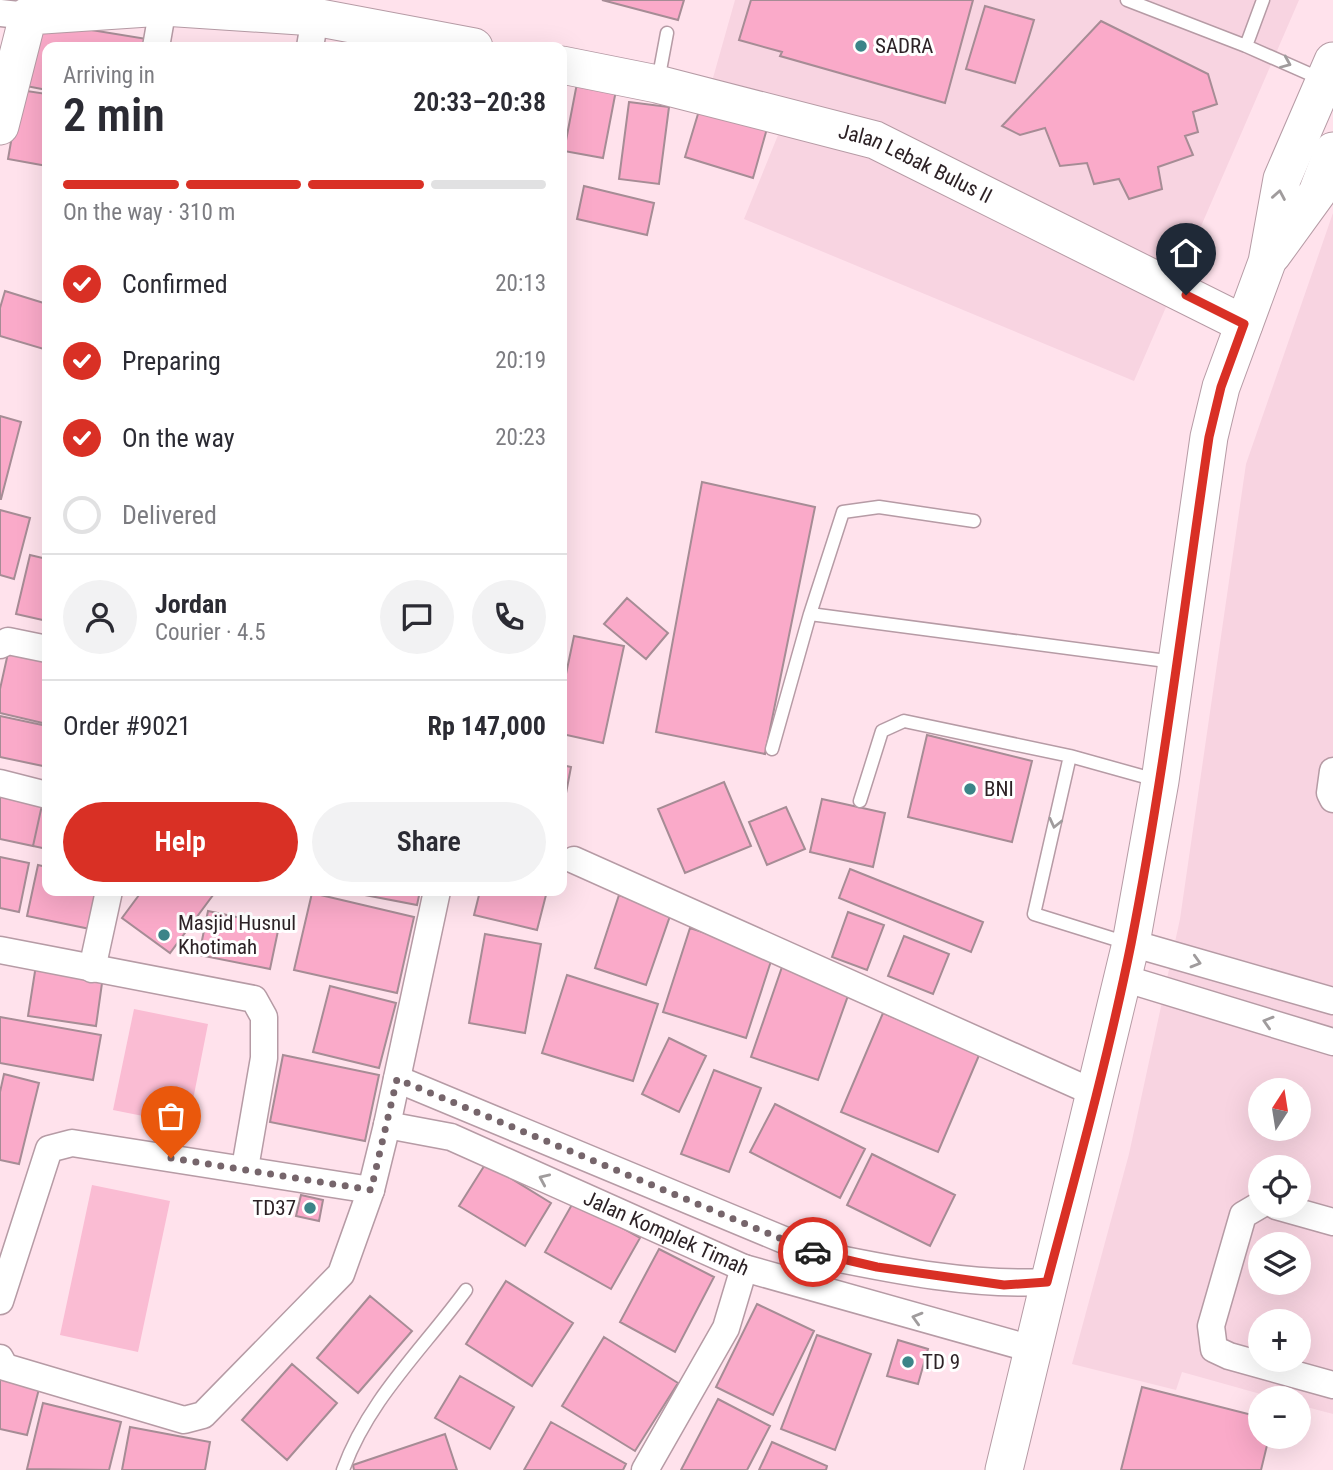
<!DOCTYPE html>
<meta charset="utf-8">
<style>
:root{--surface:#fff;--page:#f2f2f3;--text:#2b2b33;--muted:#7c7c81;--line:#e1e1e2;--accent:#d93025}
body{margin:0;font-family:"Roboto Condensed",sans-serif;background:var(--page);color:var(--text);height:100vh;display:flex;flex-direction:column;font-size:26px;white-space:nowrap}
*{box-sizing:border-box;margin:0}
p{font-size:23px;color:var(--muted)}
.icon{flex:none;width:38px;height:38px;fill:none;stroke:currentColor;stroke-width:2;stroke-linecap:round;stroke-linejoin:round}
.map{position:relative;flex:1;overflow:hidden}
.drawer{position:absolute;left:42px;top:42px;width:525px;height:854px;display:flex;flex-direction:column;background:var(--surface);border-radius:14px;box-shadow:0 7px 28px #0002}
.drawer>*{flex:none}
.needle{width:46px;rotate:12deg}
.fabs{position:absolute;left:1248px;top:1078px;display:grid;gap:14px}
.fabs a{display:grid;place-items:center;width:63px;height:63px;border-radius:50%;background:var(--surface);box-shadow:0 7px 28px #0002;font-size:35px}
.pin{position:absolute;display:grid;place-items:center;width:60px;height:60px;color:#fff;margin:-72px -30px;border-radius:50% 50% 50% 0;rotate:-45deg;box-shadow:0 0 7px #0007}
.pin .icon{rotate:45deg}
.courier{position:absolute;display:grid;place-items:center;width:70px;height:70px;margin:-35px;border:5px solid #d93025;border-radius:50%;background:#fff;color:#222;box-shadow:0 2px 9px #0007}
.head em{font-style:normal;font-weight:600}
.head div{display:flex;flex-direction:column-reverse}
.head{display:flex;align-items:center;justify-content:space-between;height:119px;padding:0 21px}
h1{font-size:46px;font-weight:600;line-height:52px}
.bar{display:grid;grid-template-columns:repeat(4,1fr);gap:10px 7px;align-content:center;height:84px;padding:0 21px}
.bar i{height:9px;border-radius:5px;background:var(--line)}
.bar .selected{background:var(--accent)}
.bar p{grid-column:span 4}
.line{display:flex;align-items:center;gap:18px;padding:0 21px;border-top:2px solid var(--line)}
.line div{flex:1}
.round{display:grid;place-items:center;flex:none;width:74px;height:74px;border-radius:37px;background:var(--page)}
ol{padding:0 21px;list-style:none}
li{display:flex;align-items:center;gap:21px;height:77px}
li p{margin-inline-start:auto}
li .icon{padding:7px;border-radius:50%;background:var(--accent);color:#fff;stroke-width:4}
li:last-child{color:var(--muted)}
li i{width:38px;height:38px;border:4px solid var(--line);border-radius:50%}
.action{display:flex;gap:14px;margin-top:auto;padding:14px 21px}
.action a{flex:1;height:80px;border-radius:42px;background:var(--accent);color:#fff;font-size:28px;font-weight:600;line-height:80px;text-align:center}
.action a+a{background:var(--page);color:var(--text)}
.map>svg:first-child{display:block}
.built{fill:#f8d4e1;fill-rule:evenodd}
.green{fill:#fabcd3}
.building{fill:#faaac9;stroke:#a68c95;stroke-width:2}
.lines{fill:none;stroke-linecap:round;stroke-linejoin:round}
.lane-casing{stroke:#b69ba5;stroke-width:15}
.street-casing{stroke:#b69ba5;stroke-width:29}
.secondary-casing{stroke:#b69ba5;stroke-width:39}
.lane{stroke:#fff;stroke-width:12}
.street{stroke:#fff;stroke-width:26}
.secondary{stroke:#fff;stroke-width:37}
.oneway{stroke:#a09c9d}
.done{stroke:#76656b;stroke-width:7;stroke-dasharray:0 12.6}
.route{stroke:#d93025;stroke-width:9}
.poi-dot{fill:#3c8488;stroke:#fff;stroke-width:2.5}
.labels{text-anchor:middle;dominant-baseline:central;stroke-width:6;stroke-linejoin:round;paint-order:stroke}
.poi-label{font-size:21px;fill:#2d2226;stroke:#fff;text-anchor:start}
.street-label{font-size:21px;fill:#2d2226;stroke:#fff}
</style>
<div class="map">
<svg width="1333" height="1470" viewBox="0 0 1333 1470">
<rect width="100%" height="100%" fill="#ffe2ec"/>
<!-- built -->
<path class="built" d="M735,0H1299L1134,381L744,219L789,108L711,85Z
M1333,213V1414L1299,1405L1298,1398H1275L1182,1372L1176,1390L1072,1364L1129,1154L1180,919L1246,464ZM1260,1090H1298V1129H1260ZM1260,1167H1298V1206H1260ZM1260,1244H1298V1283H1260ZM1260,1321H1298V1360H1260Z"/>
<!-- green -->
<path class="green" d="M134,1009L208,1024L188,1125L113,1110Z
M92,1185L170,1201L138,1352L60,1335Z"/>
<!-- building -->
<path class="building" d="M602,0H684L678,20Z
M751,0H973L945,103L780,56L782,52L739,40Z
M985,6L1034,20L1015,83L966,69Z
M36,21L153,40L152,47H47V90L26,86Z
M1101,21L1208,74L1217,104L1193,112L1198,132L1185,136L1193,155L1158,167L1162,189L1129,199L1119,179L1094,184L1087,163L1060,166L1045,128L1020,135L1002,126Z
M578,78L617,85L603,158L564,151Z
M20,90L47,94V166L8,159Z
M629,102L669,107L659,184L619,179Z
M701,104L768,125L753,178L685,157Z
M584,186L654,203L647,235L577,219Z
M5,291L47,304V350L0,336V308Z
M0,416L21,422L1,499H0Z
M702,482L815,507L765,754L656,732Z
M0,510L30,518L14,579L0,575Z
M30,555L47,559V621L16,614Z
M627,598L668,633L646,659L604,624Z
M574,636L624,646L603,743L562,734V693Z
M10,644L47,652V724L0,713V689Z
M0,716L47,726L43,766L0,757Z
M927,735L1032,761L1012,842L908,817Z
M562,765L571,767L563,809H562Z
M724,782L751,846L685,873L658,809Z
M0,796L42,805L33,846L0,839Z
M822,799L885,813L873,867L810,852Z
M42,805L47,806V849L33,846Z
M786,807L805,849L767,865L749,822Z
M0,857L29,863L19,912L0,908Z
M38,865L47,867V891H97L90,929L27,916Z
M850,869L983,922L971,952L839,898Z
M142,891H216L170,953L122,918Z
M344,891H420L417,905Z
M480,891H547L537,930L474,915Z
M312,893L414,917L397,993L294,970Z
M619,895L671,913L646,985L595,968Z
M208,911L279,926L270,969L199,955Z
M848,912L884,925L867,970L832,957Z
M690,928L773,955L746,1038L663,1012Z
M485,934L541,944L525,1033L469,1023Z
M904,936L949,954L933,994L888,976Z
M36,965L103,976L96,1026L28,1016Z
M782,967L850,990L818,1080L751,1057Z
M567,975L658,1004L633,1081L542,1053Z
M330,986L396,1003L379,1068L313,1052Z
M883,1013L980,1053L938,1152L841,1112Z
M0,1017L101,1035L93,1080L0,1063Z
M669,1038L706,1056L679,1112L642,1094Z
M283,1055L379,1075L365,1141L270,1122Z
M714,1070L761,1088L729,1172L681,1154Z
M4,1074L39,1083L19,1164L0,1160V1092Z
M775,1104L865,1149L840,1198L750,1152Z
M872,1154L955,1195L930,1246L847,1205Z
M486,1163L551,1203L525,1246L459,1206Z
M301,1195L323,1200L319,1221L296,1216Z
M574,1201L640,1238L611,1289L545,1252Z
M659,1249L714,1277L675,1352L620,1322Z
M506,1281L573,1323L532,1386L466,1344Z
M370,1296L412,1331L358,1393L317,1358Z
M757,1304L814,1331L773,1415L716,1387Z
M817,1335L871,1354L835,1450L781,1429Z
M604,1337L678,1383L635,1451L562,1406Z
M898,1340L928,1349L918,1384L887,1376Z
M292,1364L337,1403L287,1460L242,1420Z
M0,1375L40,1385L27,1435L0,1429Z
M460,1376L514,1407L490,1449L435,1418Z
M1142,1387L1260,1417V1437H1269L1261,1470H1121Z
M718,1399L770,1426L747,1470H681Z
M43,1403L121,1422L109,1470L27,1469Z
M551,1422L626,1464L623,1470H524Z
M130,1427L210,1442L205,1470H122Z
M445,1434L457,1470H354L353,1465Z
M772,1442L827,1466L826,1470H759Z"/>
<g class="lines">
<defs>
<path id="lane" d="M1127,0L1246,46L1321,79
M1246,46L1263,0
M658,81L667,33
M810,614L1174,662
M772,749L810,614L843,512L879,507L974,521
M1070,756L1034,914L1127,943
M860,801L882,731L904,721L1070,756L1156,780
M343,1470C368,1400 423,1349 466,1290"/>
<g id="street">
<path d="M0,13L28,16"/>
<path d="M156,47L163,7"/>
<path d="M310,47L315,17"/>
<path d="M0,645L8,641L47,649"/>
<path d="M1333,771L1330,793L1333,799"/>
<path d="M0,783L47,795"/>
<path d="M574,860L1097,1094"/>
<path d="M1131,943L1333,1001"/>
<path d="M0,950L254,999L264,1017V1058L245,1168"/>
<path d="M92,969L109,891"/>
<path d="M1123,978L1333,1042"/>
<path d="M397,1079L820,1255C894,1270 971,1286 1047,1282"/>
<path id="s1" d="M387,1125L451,1137L744,1268L1032,1349"/>
<path d="M1260,1205L1243,1215L1211,1326L1214,1349L1229,1356L1333,1385"/>
<path d="M1276,1206L1333,1222"/>
<path d="M0,1301L49,1149L72,1143L371,1190"/>
<path d="M0,1358L5,1367L184,1420L203,1415L341,1274L371,1190L387,1125L437,891"/>
<path d="M645,1470L726,1328L744,1268"/>
</g>
<g id="secondary">
<path id="s2" d="M562,65L657,84L875,140L1244,324"/>
<path d="M0,126L28,16L163,7L315,17L474,47"/>
<path d="M1272,255L1317,193L1333,151"/>
<path d="M1004,1470L1131,943L1160,781L1209,437L1221,387L1267,262L1282,179L1333,61"/>
</g>
</defs>
<!-- lane casing -->
<use href="#lane" class="lane-casing"/>
<!-- street casing -->
<use href="#street" class="street-casing"/>
<!-- secondary casing -->
<use href="#secondary" class="secondary-casing"/>
<!-- lane -->
<use href="#lane" class="lane"/>
<!-- street -->
<use href="#street" class="street"/>
<!-- secondary -->
<use href="#secondary" class="secondary"/>
</g>
<!-- one-way arrows -->
<defs><path id="oneway-chevron" d="M-2-3.5L2.5 0L-2 3.5" fill="none" stroke-width="1.6" stroke-linecap="round" stroke-linejoin="round" transform="scale(1.75)"/></defs>
<g class="oneway">
<use href="#oneway-chevron" transform="translate(1286 63) rotate(23)"/>
<use href="#oneway-chevron" transform="translate(1279 195) rotate(-80)"/>
<use href="#oneway-chevron" transform="translate(1055 823) rotate(103)"/>
<use href="#oneway-chevron" transform="translate(1196 962) rotate(16)"/>
<use href="#oneway-chevron" transform="translate(1268 1022) rotate(-163)"/>
<use href="#oneway-chevron" transform="translate(544 1179) rotate(-156)"/>
<use href="#oneway-chevron" transform="translate(917 1318) rotate(-164)"/>
</g>
<g class="lines">
<!-- done -->
<path class="done" d="M171,1158L371,1190L397,1079L813,1252"/>
<!-- route -->
<path class="route" d="M813,1252L877,1267L1004,1285L1047,1282C1077,1170 1108,1058 1131,944C1164,776 1184,606 1209,437L1221,387L1244,324L1186,295"/>
</g>
<!-- markers -->
<g class="poi-dot">
<circle cx="861" cy="46" r="7"/>
<circle cx="970" cy="789" r="7"/>
<circle cx="164" cy="935" r="7"/>
<circle cx="310" cy="1208" r="7"/>
<circle cx="908" cy="1362" r="7"/>
</g>
<g class="labels">
<!-- poi labels -->
<g class="poi-label">
<text x="875" y="46">SADRA</text>
<text x="984" y="789">BNI</text>
<text x="178" y="923">Masjid Husnul<tspan x="178" dy="24">Khotimah</tspan></text>
<text x="296" y="1208" text-anchor="end">TD37</text>
<text x="922" y="1362">TD 9</text>
</g>
<!-- street labels -->
<g class="street-label">
<text stroke="none"><textPath href="#s2" startOffset="368">Jalan Lebak Bulus II</textPath></text>
<text stroke="none"><textPath href="#s1" startOffset="301">Jalan Komplek Timah</textPath></text>
</g>
</g>
</svg>
<div class="fabs">
<a><svg class="needle" viewBox="-14 -14 28 28"><path d="M0-13l5 13h-10z" fill="#e53935"/><path d="M0 13l5-13h-10z" fill="#7c7c81"/></svg></a>
<a><svg class="icon" aria-label="locate" viewBox="0 0 24 24"><circle cx="12" cy="12" r="6"/><path d="M12 2v4M12 18v4M2 12h4M18 12h4"/></svg></a>
<a><svg class="icon" aria-label="layers" viewBox="0 0 24 24"><path d="M12 4l9 5-9 5-9-5zM3 14l9 5 9-5"/></svg></a>
<a>+</a>
<a>−</a>
</div>
<div class="pin" style="left:171px;top:1158px;background:#ea580c"><svg class="icon" aria-label="bag" viewBox="0 0 24 24"><path d="M5 8h14l-1 12H6zM9 8a3 3 0 0 1 6 0"/></svg></div>
<div class="pin" style="left:1186px;top:295px;background:#1f2937"><svg class="icon" aria-label="home" viewBox="0 0 24 24"><path d="M3 11l9-7 9 7M6 9v11h12V9"/></svg></div>
<div class="courier" style="left:813px;top:1252px"><svg class="icon" aria-label="car" viewBox="0 0 24 24"><path d="M5 17H2v-5l4-1 3-4h7l3 4 3 1v5h-3M9 17h6M6 11h13"/><circle cx="7" cy="17" r="2"/><circle cx="17" cy="17" r="2"/></svg></div>
<section class="drawer">
<div class="head"><div><h1>2 min</h1><p>Arriving in</p></div><em>20:33–20:38</em></div>
<div class="bar"><i class="selected"></i><i class="selected"></i><i class="selected"></i><i></i><p>On the way · 310 m</p></div>
<ol>
<li><svg class="icon" aria-label="check" viewBox="0 0 24 24"><path d="M5 12l5 5 9-10"/></svg>Confirmed<p>20:13</p></li>
<li><svg class="icon" aria-label="check" viewBox="0 0 24 24"><path d="M5 12l5 5 9-10"/></svg>Preparing<p>20:19</p></li>
<li><svg class="icon" aria-label="check" viewBox="0 0 24 24"><path d="M5 12l5 5 9-10"/></svg>On the way<p>20:23</p></li>
<li><i></i>Delivered</li>
</ol>
<div class="line" style="height:126px"><a class="round"><svg class="icon" aria-label="person" viewBox="0 0 24 24"><circle cx="12" cy="8" r="4"/><path d="M4 21q1-7 8-7t8 7"/></svg></a><div><b>Jordan</b><p>Courier · 4.5</p></div><a class="round"><svg class="icon" aria-label="chat" viewBox="0 0 24 24"><path d="M4 5h16v11H9l-5 4z"/></svg></a><a class="round"><svg class="icon" aria-label="phone" viewBox="0 0 24 24"><path d="M5 4h4l2 5-3 2q2 4 5 5l2-3 5 2v4C11 20 4 13 5 4z"/></svg></a></div>
<div class="line" style="height:91px"><div>Order #9021</div><b>Rp 147,000</b></div>
<div class="action"><a>Help</a><a>Share</a></div>
</section>
</div>
